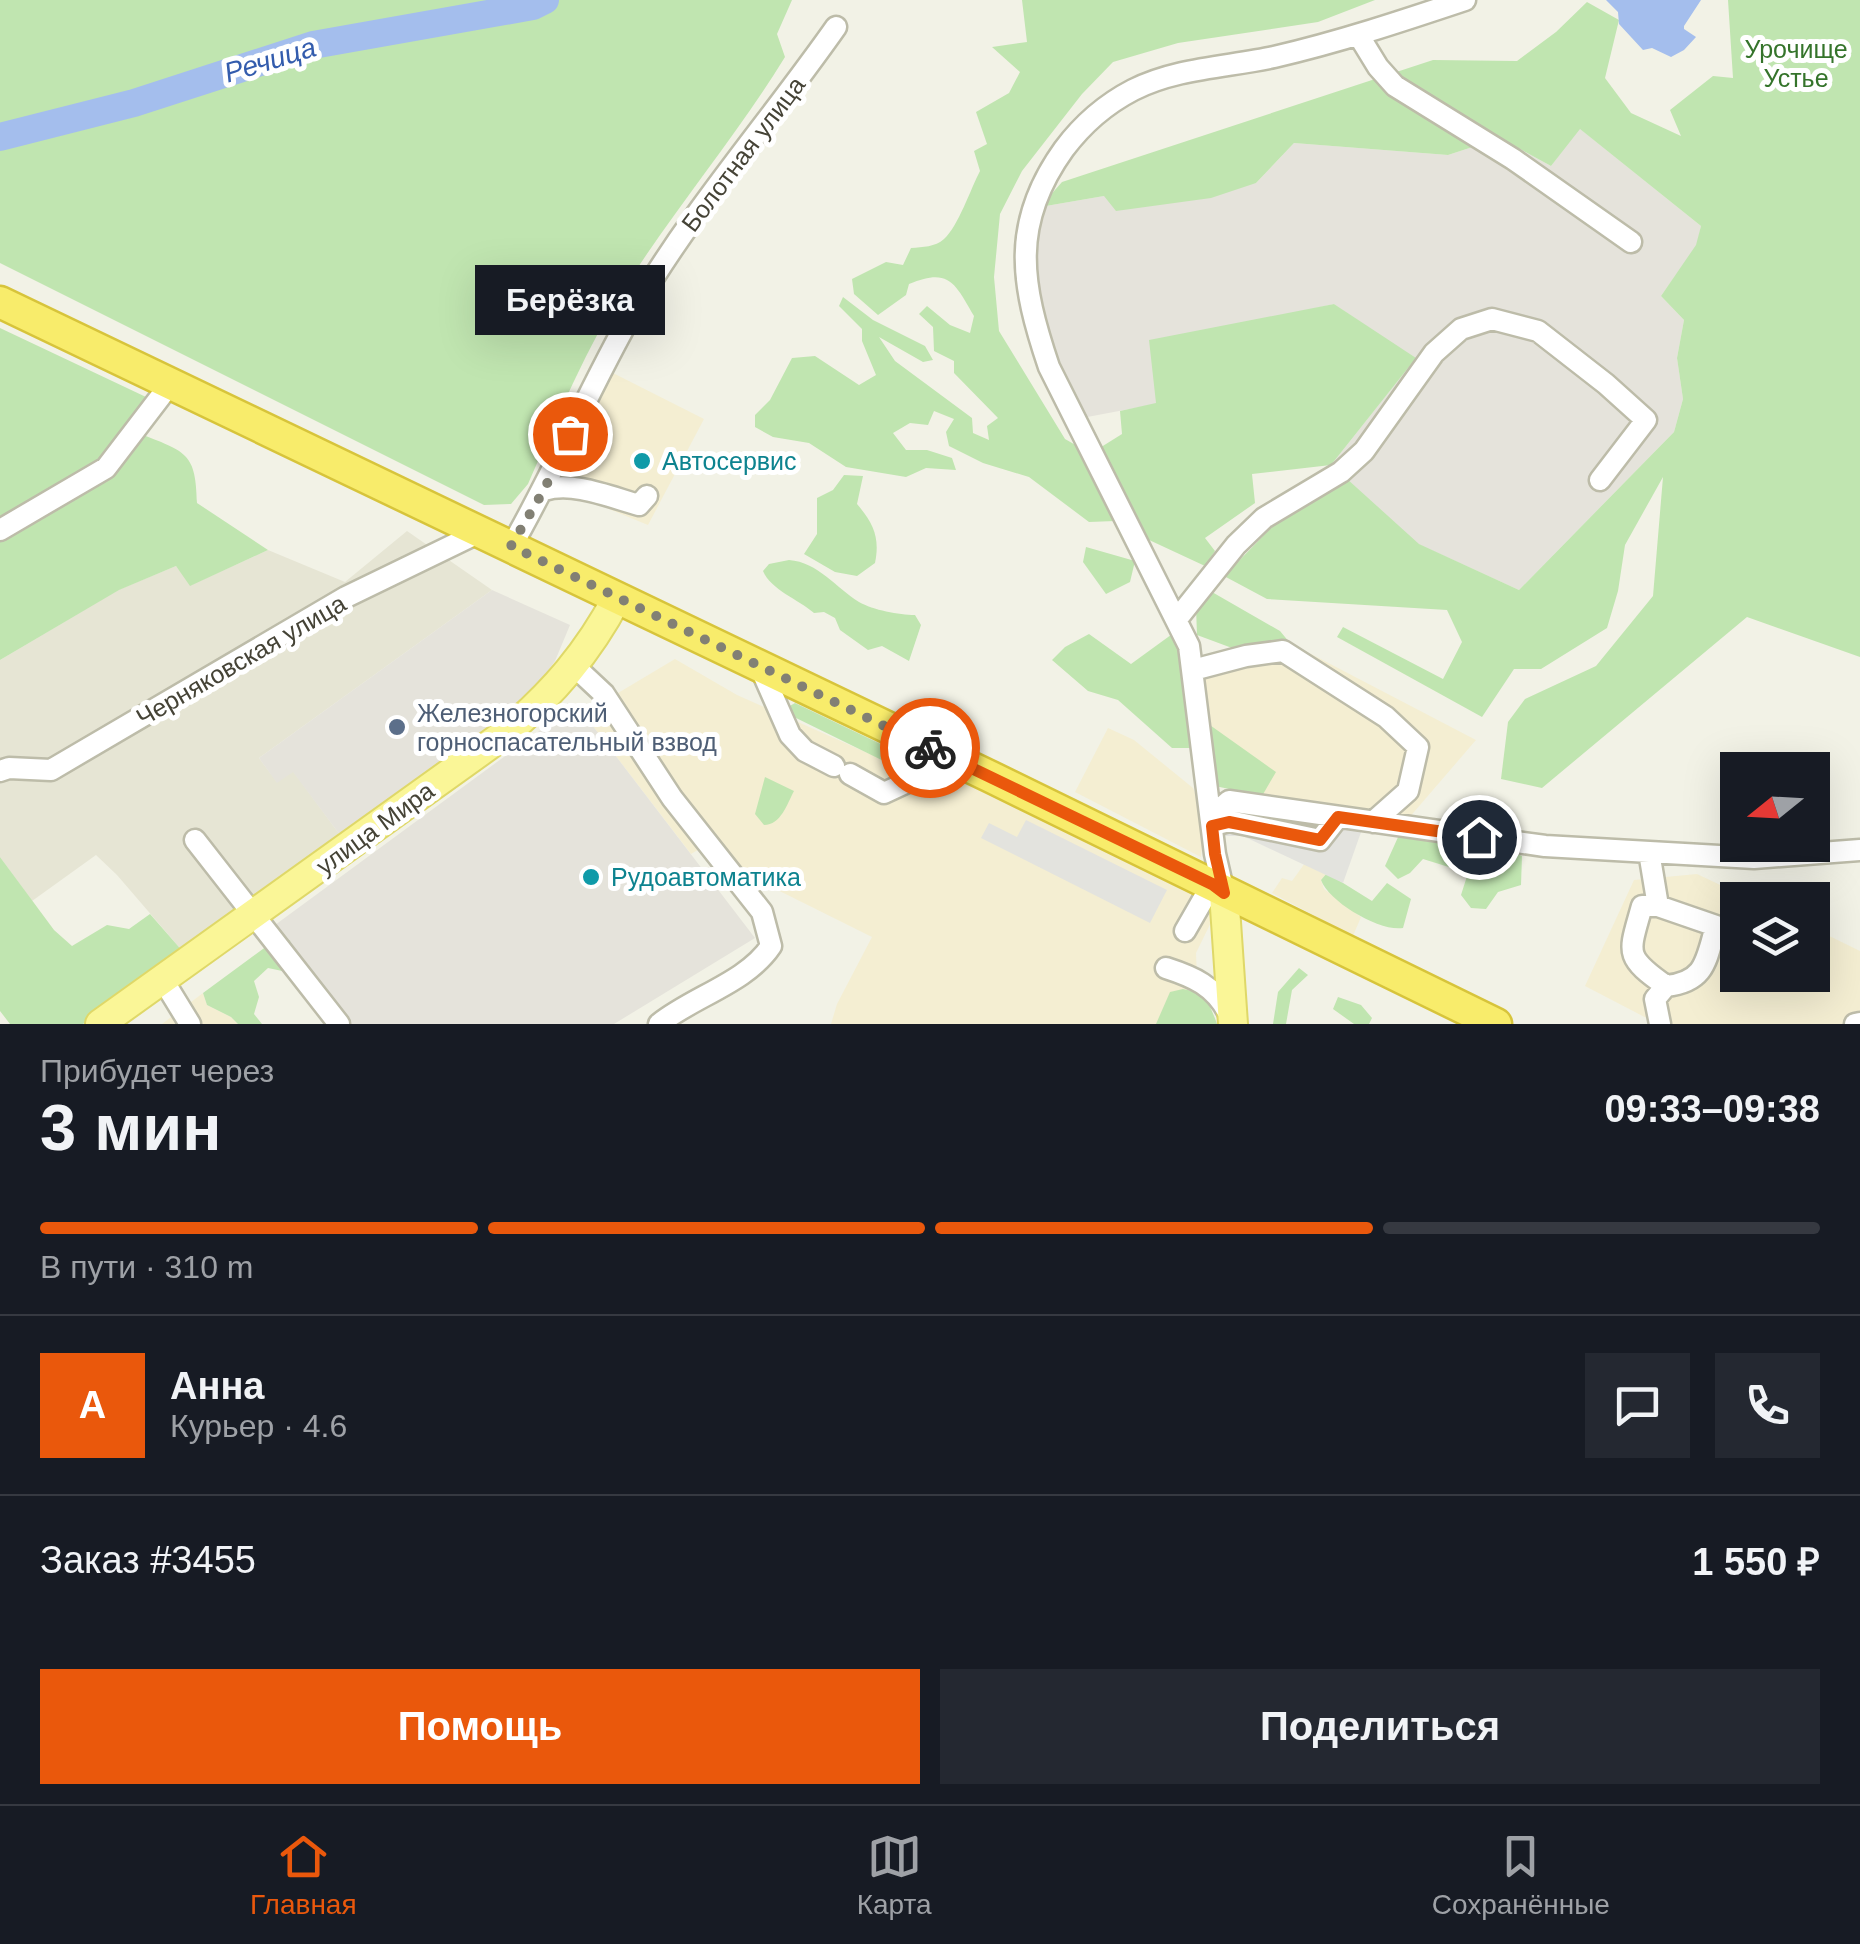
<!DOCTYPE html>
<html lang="ru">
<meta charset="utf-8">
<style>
:root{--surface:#171b24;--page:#242831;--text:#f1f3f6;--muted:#9ea1a6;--line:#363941;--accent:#ea580c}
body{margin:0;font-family:Helvetica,sans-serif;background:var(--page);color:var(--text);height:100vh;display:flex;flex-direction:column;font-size:38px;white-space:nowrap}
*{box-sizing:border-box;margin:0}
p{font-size:32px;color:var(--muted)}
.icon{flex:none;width:55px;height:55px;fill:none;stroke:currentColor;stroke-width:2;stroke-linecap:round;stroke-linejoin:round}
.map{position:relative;height:1024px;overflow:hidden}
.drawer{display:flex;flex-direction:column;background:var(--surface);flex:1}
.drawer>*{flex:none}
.needle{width:65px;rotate:252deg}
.buttons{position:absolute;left:1720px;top:752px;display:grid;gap:20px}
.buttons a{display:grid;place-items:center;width:110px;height:110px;border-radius:0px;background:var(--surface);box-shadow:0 10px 40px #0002;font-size:50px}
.pin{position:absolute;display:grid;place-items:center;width:85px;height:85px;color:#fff;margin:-42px;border:5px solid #fff;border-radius:50%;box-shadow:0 2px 10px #0007}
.courier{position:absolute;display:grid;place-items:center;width:100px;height:100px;margin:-50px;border:8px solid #ea580c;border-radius:50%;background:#fff;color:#222;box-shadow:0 2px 12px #0007}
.bubble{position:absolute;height:70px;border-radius:0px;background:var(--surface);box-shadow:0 10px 40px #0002;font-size:32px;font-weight:700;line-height:70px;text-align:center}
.overview em{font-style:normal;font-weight:700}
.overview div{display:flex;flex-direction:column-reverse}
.overview{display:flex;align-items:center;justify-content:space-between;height:170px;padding:0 40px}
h1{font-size:65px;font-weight:700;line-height:75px}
.bar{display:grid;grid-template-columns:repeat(4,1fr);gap:15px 10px;align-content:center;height:120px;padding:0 40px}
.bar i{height:12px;border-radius:8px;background:var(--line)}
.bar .on{background:var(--accent)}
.bar p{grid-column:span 4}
.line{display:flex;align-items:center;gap:25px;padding:0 40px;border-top:2px solid var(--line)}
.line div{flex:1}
.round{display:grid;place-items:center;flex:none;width:105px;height:105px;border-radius:0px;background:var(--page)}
.action{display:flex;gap:20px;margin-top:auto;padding:20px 40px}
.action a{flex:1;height:115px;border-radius:0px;background:var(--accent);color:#fff;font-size:40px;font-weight:700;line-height:115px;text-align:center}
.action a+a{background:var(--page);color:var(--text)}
.tab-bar{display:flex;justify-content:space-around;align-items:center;height:140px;border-top:2px solid var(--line);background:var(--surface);font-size:28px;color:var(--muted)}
.tab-bar a{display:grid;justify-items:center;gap:5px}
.tab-bar .on{color:var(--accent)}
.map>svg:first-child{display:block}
.residential{fill:#e6e5d4}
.commercial{fill:#f4eed2}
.industrial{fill:#e5e3db}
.green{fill:#c0e5b0}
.parking{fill:#e3e3de}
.water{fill:#a4beed}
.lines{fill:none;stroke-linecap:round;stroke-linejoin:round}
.river{stroke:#a4beed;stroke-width:28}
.minor-casing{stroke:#bdbca9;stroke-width:25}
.major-casing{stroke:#dfd868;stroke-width:32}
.highway-casing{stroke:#d7c43b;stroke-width:35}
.minor{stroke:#fff;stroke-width:20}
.major{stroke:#faf697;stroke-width:28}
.highway{stroke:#f8ec6b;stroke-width:30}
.done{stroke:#828074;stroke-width:10;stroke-dasharray:0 18}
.route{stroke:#ea580c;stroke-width:12}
.culture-dot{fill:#0f9aa8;stroke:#fff;stroke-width:4}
.service-dot{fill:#5c6f8a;stroke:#fff;stroke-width:4}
.labels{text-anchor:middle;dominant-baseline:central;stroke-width:10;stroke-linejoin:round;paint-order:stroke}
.park-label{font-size:25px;fill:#35742b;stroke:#fff}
.street-label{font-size:25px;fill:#454336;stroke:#fff}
.culture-label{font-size:25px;fill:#0d838f;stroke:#fff;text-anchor:start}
.service-label{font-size:25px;fill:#4e5e75;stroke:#fff;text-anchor:start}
.water-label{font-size:28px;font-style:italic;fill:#335cad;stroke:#fff}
</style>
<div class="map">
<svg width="1860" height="1024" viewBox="0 0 1860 1024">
<rect width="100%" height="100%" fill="#f2f2e6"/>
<!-- residential -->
<path class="residential" d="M407,531L492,590L259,758L277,782L293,771L343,839L185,954L117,875L96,855L32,901L0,857V660L118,590L176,566L191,585L268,550L345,582Z"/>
<!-- commercial -->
<path class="commercial" d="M609,371L704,419L648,525L587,500L544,498Z
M1290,643L1476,740L1408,819L1262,796L1207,723L1181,662L1232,648Z
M675,659L737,695L951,790L960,774L1220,904L1196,953L1199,1024H831L837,1004L872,937L725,864L706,845L691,854L589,721L608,699Z
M1108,728L1134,740L1193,788L1205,816L1201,857L1075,792Z
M1305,863L1327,873L1321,880L1324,889L1361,917L1353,936L1272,893L1282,878L1292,881Z
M1697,874L1752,900H1738V975H1812L1813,928L1860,951V1024H1658L1585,986L1634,880Z
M203,993L207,1005L231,1017L238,1024H162Z"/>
<!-- industrial -->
<path class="industrial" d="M1579,128L1701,226L1697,245L1661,296L1684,320L1677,358L1683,399L1674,432L1519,590L1418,544L1331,465L1415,359L1334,304L1267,319L1156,404L1082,418L1064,382L1045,328L1034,249L1040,207L1104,196L1256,183L1294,143L1448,155L1500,138L1551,166Z
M492,590L570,625L555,661L530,695L442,768L343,839L293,772L277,783L259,758Z
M576,704L755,938L614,1024H326L260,936Z"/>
<!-- green -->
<path class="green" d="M0,0H792L777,34L785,57C737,135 677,206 627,284C587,346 558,416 528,484L511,504L484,505L0,263Z
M1022,0H1375L1318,22L1178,43L1113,62L1082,94L1022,171L1000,214L994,277L999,331L1065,439L1079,447L1115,521L1089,522L1029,477L983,463L949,446L946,432L954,419L934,411L928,425L910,423L893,433L906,450H927L952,458L956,470L926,468L906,477L846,467L809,443L773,437L755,427V415L770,400L792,358L815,356L859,385L876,375L862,341V329L839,306L843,297L873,320L925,346L933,360L923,362L879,337L895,361L972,418L973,433L989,440L987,426L998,418L954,373V361L934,351L933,327L919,314L927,306L950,325L970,333L974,316C955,283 949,267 909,284L906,295L878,315L854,294L852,279L886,262L903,265L911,248C923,247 935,247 944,239C958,227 971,188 980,171L974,151L987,144L976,112L1009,93L1020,72L992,47L1027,42Z
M1728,0H1860V657L1747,617L1542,788L1501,779L1508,722L1525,699L1596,666L1653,596L1663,477L1625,545L1618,591L1607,628L1541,669H1514L1482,717L1337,637L1343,627L1443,679L1462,642L1447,610L1267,599L1224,576L1276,523L1346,478L1419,544L1519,590L1674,432L1683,399L1677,358L1684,320L1661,296L1696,245L1701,226L1580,129L1551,166L1500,138L1448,155L1294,143L1256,183L1211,198L1116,211L1104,196L1040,207L1062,182L1433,60L1517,61L1556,32L1587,2L1619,20L1605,78L1631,113L1681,136L1670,110L1713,76L1733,78Z
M1334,304L1416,358L1331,465L1252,474L1255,503L1205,538L1215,551L1205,566L1147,539L1098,449L1122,434L1120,411L1156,403L1149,340Z
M0,328L146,397L145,406L126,424L99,459L0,519Z
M143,435C187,452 196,454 197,503L268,550L190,586L176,566L119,590L0,660V541L111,474Z
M844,475L863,476L857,504C874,524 880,538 875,563L857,576L835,572L804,554L817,534V498L833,490Z
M1086,547L1135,561L1130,582L1106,594L1083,562Z
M789,560C818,562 836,588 859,602C873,610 899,615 915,615L921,625L909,661L882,646L868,650L840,630L835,618L824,612L814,613C798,599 771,590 763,571L769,564Z
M1212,592L1280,631L1290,643L1232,648L1197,635L1196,607Z
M1175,632L1195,732L1192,748H1172L1118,700L1088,691L1052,660L1065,647L1089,634L1131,664Z
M795,703L912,759L915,768L906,772L792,716L788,707Z
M1207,723L1276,772L1262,796L1215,786Z
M765,777L794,791C787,804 781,825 764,825L755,814Z
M1399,835L1465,844L1481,858L1506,850L1522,856L1521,885L1498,892L1486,909L1471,908L1461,895L1468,873L1423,859L1410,873L1398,879L1385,866Z
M0,857L54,930L72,946L107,925L129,929L150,914L185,954L83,1024H10L0,1011Z
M1327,873L1372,901L1387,883L1411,899L1403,928C1380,932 1329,902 1321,880Z
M290,940L293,960L287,972L268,968L254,981L259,997L254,1014L262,1024H238L231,1017L207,1005L203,993L267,946Z
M1299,968L1308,975L1292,990L1286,1024H1273L1278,992Z
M1183,989C1205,993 1210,1004 1217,1024H1156L1170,992Z
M1338,997L1361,1005L1372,1018L1369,1024H1354L1333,1009Z"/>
<!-- parking -->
<path class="parking" d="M1219,810L1365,821L1343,883L1243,836H1222Z
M1026,820L1167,890L1150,923L981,838L989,823L1017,837Z"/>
<!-- water -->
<path class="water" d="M1606,0H1701L1684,26V29L1696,37L1684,50L1671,57L1652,48L1643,50L1619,24L1618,12Z"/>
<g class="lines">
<!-- river -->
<path class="river" d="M0,137L134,103L313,45L533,6L545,0"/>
<defs>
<path id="minor" d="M1359,36L1378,67L1395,86L1513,159L1631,242
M544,490C573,481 610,497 639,505L647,496
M0,530L106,468L171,383
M511,547C556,469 590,386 635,308C693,209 770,121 836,27
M1177,619L1236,545L1264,518L1341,472L1364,451L1434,353L1461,329L1492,319L1538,331L1606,384L1646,420L1600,480
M573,665L604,694L672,798L762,912L771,946C746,983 694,996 659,1024
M760,667L790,735L805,751L834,766
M1193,670L1246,656L1283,651L1386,717L1418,747L1408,791L1373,822
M0,771L9,768L51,770L346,597L480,532
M850,774L884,793L914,779L962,764
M1212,816L1229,801L1545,846L1754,858L1860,850
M1213,825L1229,821L1320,840L1338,817
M195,840L339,1024
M1649,852L1658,906L1716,926C1706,960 1706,982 1666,986
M1224,893L1215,854L1189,646L1049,367C1021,284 1010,224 1064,149C1082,125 1106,104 1133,90C1176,68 1228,67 1274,57C1339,42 1402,21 1465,0
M1658,906H1642C1629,953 1623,956 1666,986L1655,999L1660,1024
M1185,931L1212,884
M1166,968C1194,977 1214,986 1228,1012
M163,980L190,1024
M1855,1024L1860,1023"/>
<path id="major" d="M1224,893L1233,1024
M100,1024L506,733C553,693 588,653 617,598"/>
<path id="highway" d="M0,302L991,777L1496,1024"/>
</defs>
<!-- minor casing -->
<use href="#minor" class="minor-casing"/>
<!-- major casing -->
<use href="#major" class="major-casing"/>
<!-- highway casing -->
<use href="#highway" class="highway-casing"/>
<!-- minor -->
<use href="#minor" class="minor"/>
<!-- major -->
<use href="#major" class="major"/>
<!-- highway -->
<use href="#highway" class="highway"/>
</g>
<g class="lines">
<!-- done -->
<path class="done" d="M570,434L544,490L511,546L930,748"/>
<!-- route -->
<path class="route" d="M930,748L1212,884L1224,893L1215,854L1212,826L1229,822L1320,840L1338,817L1479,837"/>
</g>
<!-- markers -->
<g class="culture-dot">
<circle cx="642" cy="461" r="10"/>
<circle cx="591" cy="877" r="10"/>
</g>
<circle class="service-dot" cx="397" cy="727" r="10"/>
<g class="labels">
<!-- park labels -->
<g class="park-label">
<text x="1796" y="49">Урочище<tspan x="1796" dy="29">Устье</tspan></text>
</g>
<!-- street labels -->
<g class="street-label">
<text transform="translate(743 154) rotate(-53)">Болотная улица</text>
<text transform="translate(241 660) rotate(-30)">Черняковская улица</text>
<text transform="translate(375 828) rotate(-36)">улица Мира</text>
</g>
<!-- culture labels -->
<g class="culture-label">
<text x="662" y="461">Автосервис</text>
<text x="611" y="877">Рудоавтоматика</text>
</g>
<!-- service labels -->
<g class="service-label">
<text x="417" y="713">Железногорский<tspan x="417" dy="29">горноспасательный взвод</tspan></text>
</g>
<!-- water labels -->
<g class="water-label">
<text transform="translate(270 60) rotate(-17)">Речица</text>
</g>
</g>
</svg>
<div class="buttons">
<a><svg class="needle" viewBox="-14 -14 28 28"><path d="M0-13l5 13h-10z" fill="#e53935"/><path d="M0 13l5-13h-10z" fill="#9ea1a6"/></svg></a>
<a><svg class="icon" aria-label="layers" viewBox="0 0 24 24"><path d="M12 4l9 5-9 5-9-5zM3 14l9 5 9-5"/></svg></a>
</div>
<div class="pin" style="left:570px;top:434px;background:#ea580c"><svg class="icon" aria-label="bag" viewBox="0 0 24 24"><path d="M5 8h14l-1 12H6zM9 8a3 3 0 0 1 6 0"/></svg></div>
<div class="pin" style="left:1479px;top:837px;background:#1f2937"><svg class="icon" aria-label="home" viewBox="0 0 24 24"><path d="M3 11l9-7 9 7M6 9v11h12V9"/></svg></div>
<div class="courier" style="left:930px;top:748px"><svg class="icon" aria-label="bike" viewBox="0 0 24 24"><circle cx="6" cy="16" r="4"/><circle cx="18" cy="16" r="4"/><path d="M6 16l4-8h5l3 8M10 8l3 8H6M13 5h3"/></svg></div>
<div class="bubble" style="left:475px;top:265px;width:190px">Берёзка</div>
</div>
<section class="drawer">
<div class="overview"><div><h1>3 мин</h1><p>Прибудет через</p></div><em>09:33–09:38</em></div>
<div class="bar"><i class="on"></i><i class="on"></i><i class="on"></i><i></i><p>В пути · 310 m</p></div>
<div class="line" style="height:180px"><b class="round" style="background:var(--accent);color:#fff">А</b><div><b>Анна</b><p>Курьер · 4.6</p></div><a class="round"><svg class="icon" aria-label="chat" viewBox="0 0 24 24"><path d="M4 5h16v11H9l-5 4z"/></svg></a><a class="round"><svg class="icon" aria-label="phone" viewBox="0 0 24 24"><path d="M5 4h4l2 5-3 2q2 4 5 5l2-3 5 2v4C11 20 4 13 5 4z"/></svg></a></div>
<div class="line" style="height:130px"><div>Заказ #3455</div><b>1 550 ₽</b></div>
<div class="action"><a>Помощь</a><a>Поделиться</a></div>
</section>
<nav class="tab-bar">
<a class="on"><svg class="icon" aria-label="home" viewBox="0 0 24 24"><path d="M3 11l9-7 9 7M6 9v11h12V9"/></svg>Главная</a>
<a><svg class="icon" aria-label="map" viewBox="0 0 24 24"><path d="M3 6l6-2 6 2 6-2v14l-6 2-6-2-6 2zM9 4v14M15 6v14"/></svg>Карта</a>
<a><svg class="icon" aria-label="saved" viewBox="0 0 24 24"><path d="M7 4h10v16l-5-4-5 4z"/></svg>Сохранённые</a>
</nav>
